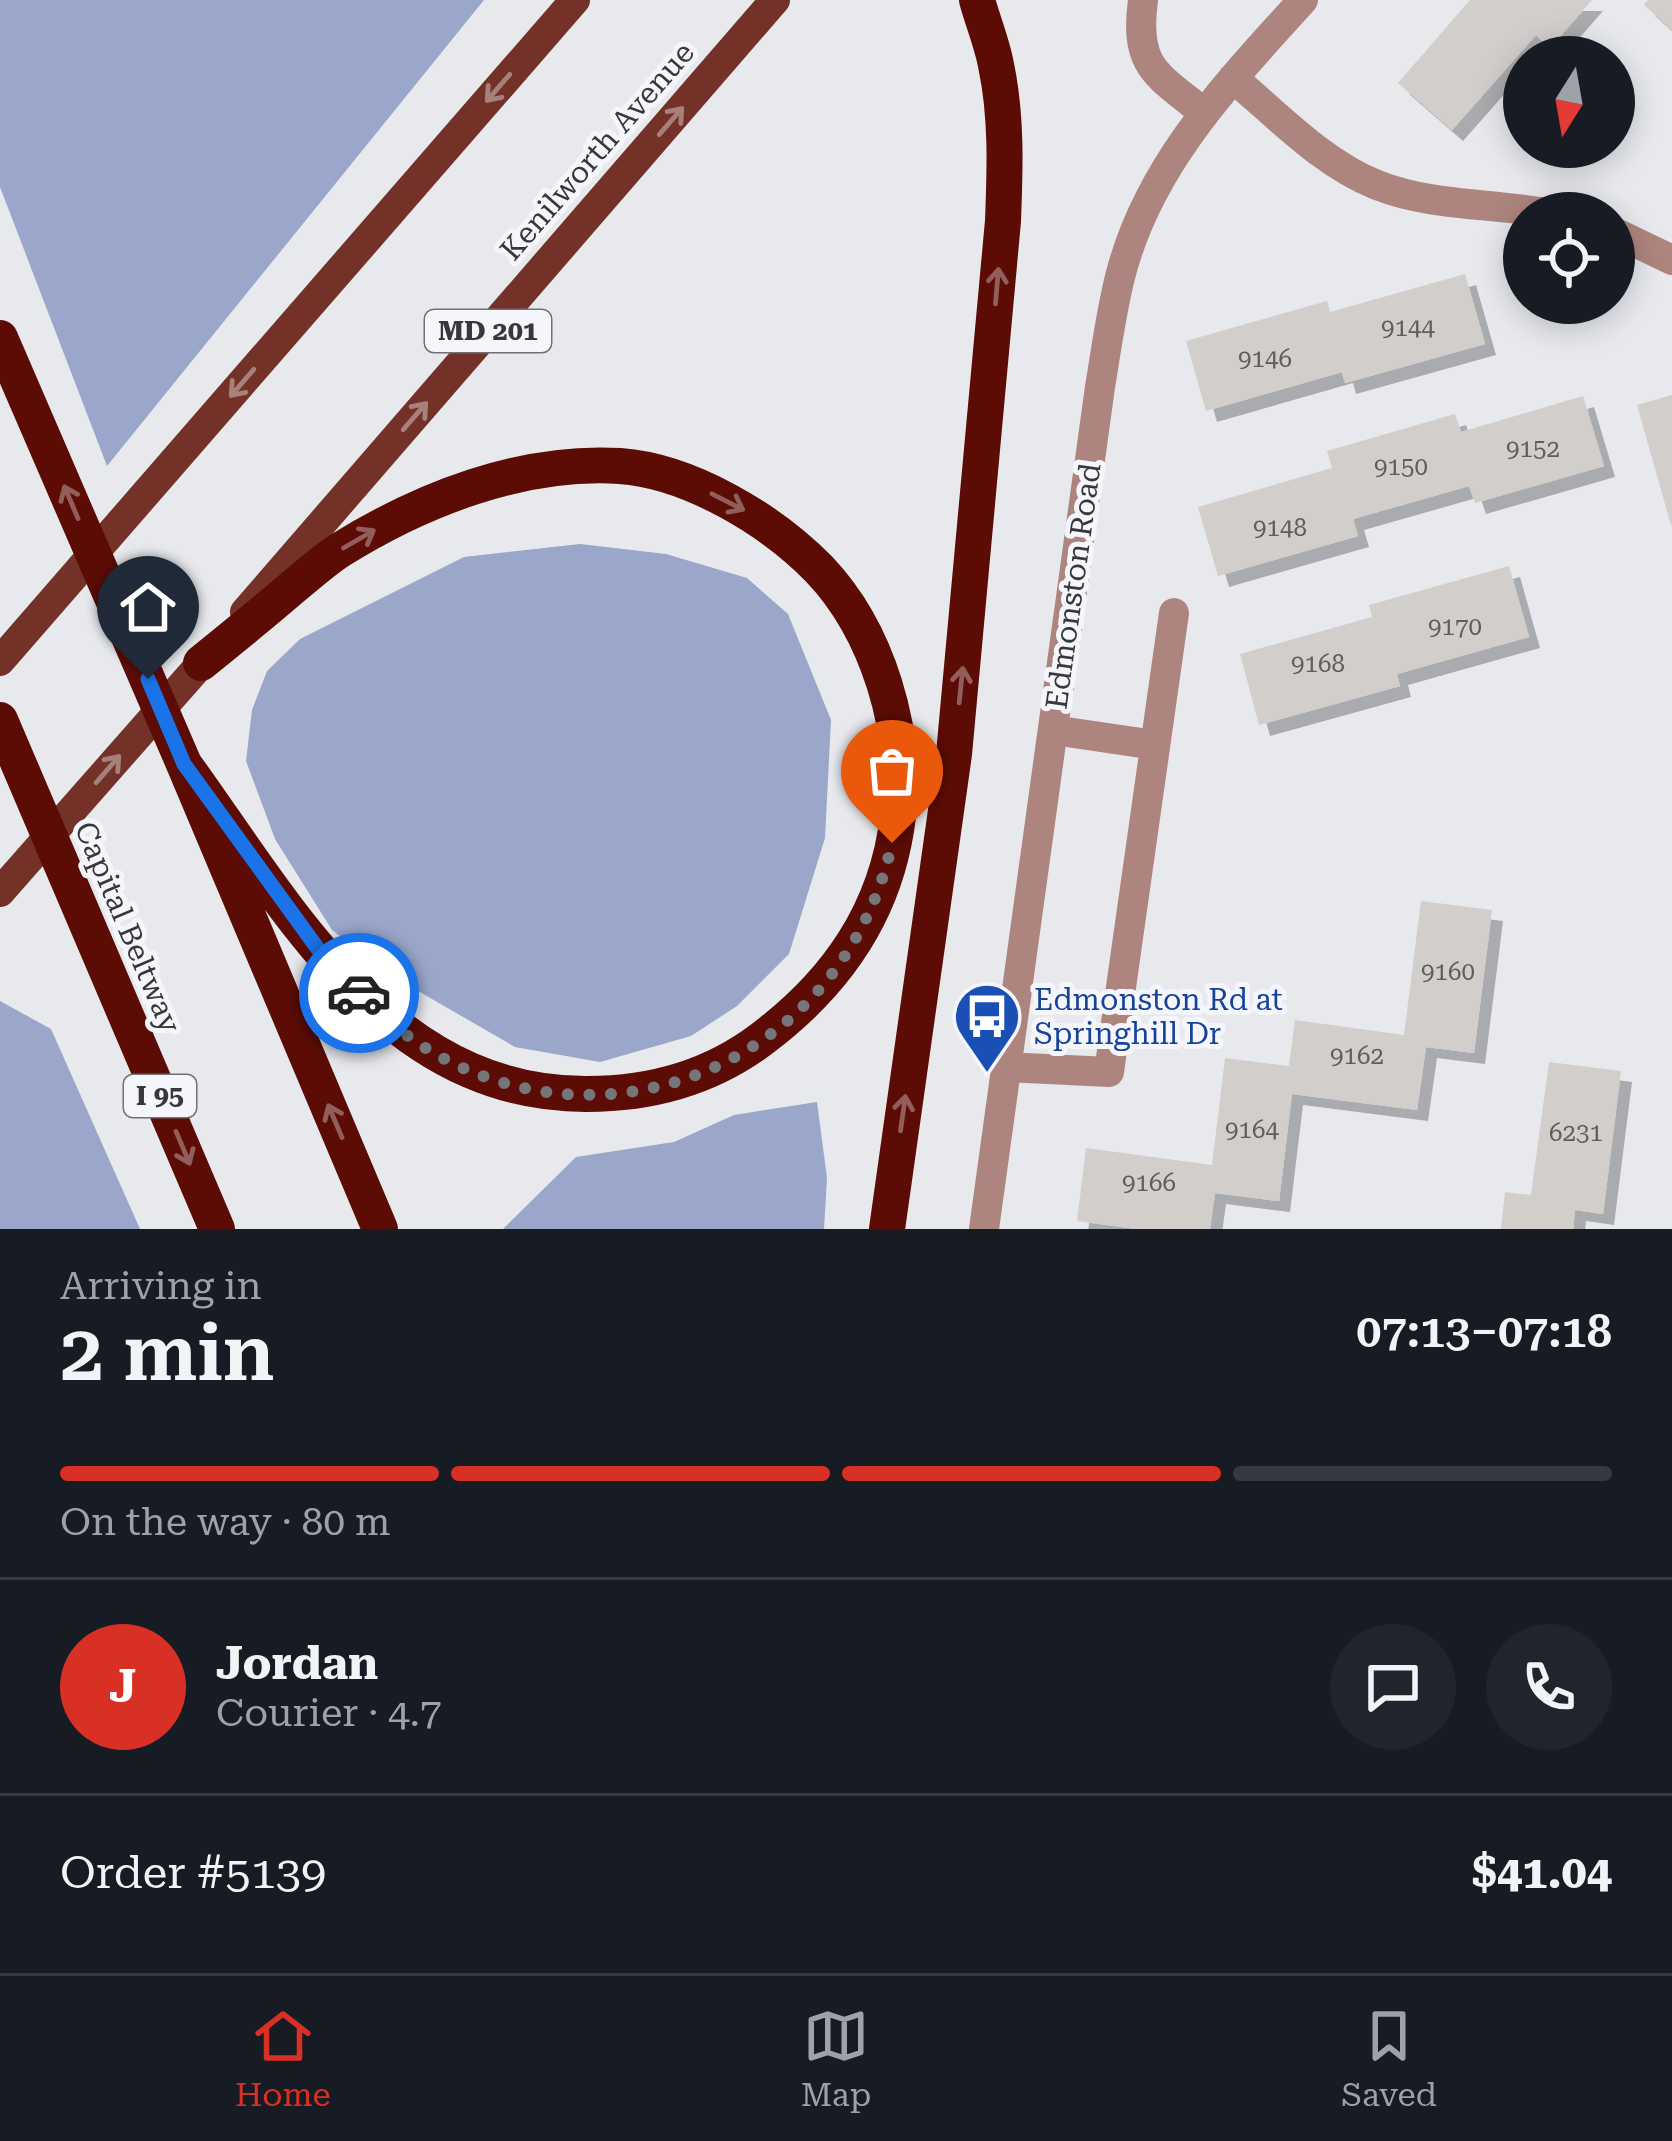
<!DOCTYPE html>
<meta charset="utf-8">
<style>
:root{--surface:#171b24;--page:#20242c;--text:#f1f3f6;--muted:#9ea1a6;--line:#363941;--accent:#d93025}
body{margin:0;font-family:"Roboto Serif",serif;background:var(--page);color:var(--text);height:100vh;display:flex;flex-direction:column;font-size:45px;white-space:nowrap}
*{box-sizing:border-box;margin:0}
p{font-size:39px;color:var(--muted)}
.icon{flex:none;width:66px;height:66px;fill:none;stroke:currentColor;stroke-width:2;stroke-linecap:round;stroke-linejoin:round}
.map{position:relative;height:1229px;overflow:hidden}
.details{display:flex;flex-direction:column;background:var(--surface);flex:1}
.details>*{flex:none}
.needle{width:78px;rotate:191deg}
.fabs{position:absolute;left:1503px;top:36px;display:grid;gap:24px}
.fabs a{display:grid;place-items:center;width:132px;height:132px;border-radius:50%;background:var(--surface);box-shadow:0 6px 30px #0003;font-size:60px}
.pin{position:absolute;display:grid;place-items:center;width:102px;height:102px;color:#fff;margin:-123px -51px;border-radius:50% 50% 50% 0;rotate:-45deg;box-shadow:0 0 12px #0007}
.pin .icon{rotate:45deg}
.courier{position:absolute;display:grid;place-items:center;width:120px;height:120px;margin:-60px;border:9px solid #1a73e8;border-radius:50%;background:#fff;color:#222;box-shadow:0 3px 15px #0007}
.summary em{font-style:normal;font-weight:600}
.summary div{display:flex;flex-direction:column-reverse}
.summary{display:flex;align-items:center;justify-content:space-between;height:204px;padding:0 60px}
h1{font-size:78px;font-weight:600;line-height:90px}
.bar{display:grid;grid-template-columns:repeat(4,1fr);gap:18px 12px;align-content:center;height:144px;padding:0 60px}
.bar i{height:15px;border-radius:9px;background:var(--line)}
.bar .active{background:var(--accent)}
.bar p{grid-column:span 4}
.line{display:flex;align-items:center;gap:30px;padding:0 60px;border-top:3px solid var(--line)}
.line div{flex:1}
.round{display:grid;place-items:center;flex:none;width:126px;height:126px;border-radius:63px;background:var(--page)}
.menu{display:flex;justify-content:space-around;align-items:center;height:168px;border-top:3px solid var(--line);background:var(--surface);font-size:33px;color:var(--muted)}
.menu a{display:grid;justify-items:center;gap:6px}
.menu .active{color:var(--accent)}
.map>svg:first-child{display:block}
.forest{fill:#9aa7ca}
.building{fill:#d2cecb;filter:url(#shadow)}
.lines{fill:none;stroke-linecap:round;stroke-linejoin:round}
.minor{stroke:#ad857e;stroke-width:30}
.major{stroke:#733127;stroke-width:30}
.highway{stroke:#5c0c05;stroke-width:36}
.oneway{stroke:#a7807c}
.oneway2{stroke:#925e5b}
.done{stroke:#757679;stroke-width:12;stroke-dasharray:0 21.6}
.route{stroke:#1a73e8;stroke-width:15}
.labels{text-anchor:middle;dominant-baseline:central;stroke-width:10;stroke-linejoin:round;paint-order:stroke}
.number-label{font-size:24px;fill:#5e5e5e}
.shield{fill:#f5f6fb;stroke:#707174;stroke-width:3}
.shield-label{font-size:27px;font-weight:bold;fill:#37383a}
.street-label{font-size:30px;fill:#37383a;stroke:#f5f6fb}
.transit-label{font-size:30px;fill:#164399;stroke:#f5f6fb;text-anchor:start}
</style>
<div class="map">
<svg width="1672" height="1229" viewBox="0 0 1672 1229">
<defs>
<filter id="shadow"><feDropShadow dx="11" dy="11" stdDeviation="0" flood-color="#0004"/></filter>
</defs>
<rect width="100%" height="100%" fill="#e7e9ed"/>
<!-- forest -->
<path class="forest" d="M0,0H484L107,466L0,187Z
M580,544L666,554L747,578L788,614L831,720L825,838L789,954L737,1006L691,1036L600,1062L515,1047L394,977L332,930L275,839L246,761L252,710L267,671L300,639L464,557Z
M0,1001L51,1029L140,1229H0Z
M817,1102L827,1178L824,1229H503L576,1157L674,1142L734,1115Z"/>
<!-- building -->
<path class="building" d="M1470,0H1592L1550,48L1536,35L1452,130L1398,83Z
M1648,0H1672V30L1644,5Z
M1465,274L1485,344L1345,383L1342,372L1206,411L1186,341L1327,301L1330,312Z
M1672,395V525H1671L1637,405Z
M1583,396L1604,466L1475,503L1469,486L1353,519L1358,536L1218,576L1198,507L1332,468L1327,451L1455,414L1461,432Z
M1509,566L1529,637L1397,674L1400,686L1259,725L1240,654L1372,617L1369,605Z
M1421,901L1492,910L1474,1053L1426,1047L1417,1110L1292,1094L1279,1201L1215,1193L1210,1229H1137L1077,1221L1086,1148L1212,1165L1225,1058L1289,1066L1295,1020L1404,1035Z
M1549,1062L1621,1071L1603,1214L1575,1210L1573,1229H1501L1505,1192L1531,1195Z"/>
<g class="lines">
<!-- minor -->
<path class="minor" d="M1143,0C1134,68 1157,74 1204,113
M1233,78C1278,116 1322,163 1377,185C1430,206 1489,203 1545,213
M1614,232L1672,260
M1053,730L1155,745
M1006,1067L1109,1072L1174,613
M984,1229L1100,387C1106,351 1111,313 1120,277C1148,165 1228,83 1303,0"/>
<!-- major -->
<path class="major" d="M245,612L775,0
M0,661L575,0
M0,892L214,649"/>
<!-- highway -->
<path class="highway" d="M0,338L184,764L380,1229
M0,720L217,1229
M184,764C287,906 387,1095 587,1094C651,1094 712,1077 763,1038C837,982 887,911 898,816C908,731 878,631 819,569C771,520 690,471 620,466C522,460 422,499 340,550C323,561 308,575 293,587C263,613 232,638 201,663
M887,1229L954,754L1003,221C1005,169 1007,117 996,65C992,43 983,22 977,0"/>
</g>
<!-- one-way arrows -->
<defs><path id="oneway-shaft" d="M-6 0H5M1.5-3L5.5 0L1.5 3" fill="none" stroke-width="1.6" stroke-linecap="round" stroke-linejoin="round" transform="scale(3)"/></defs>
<g class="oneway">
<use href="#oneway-shaft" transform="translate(498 88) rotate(131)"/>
<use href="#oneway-shaft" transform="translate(671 121) rotate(-49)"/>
<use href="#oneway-shaft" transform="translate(242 383) rotate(131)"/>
<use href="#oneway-shaft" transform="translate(415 416) rotate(-49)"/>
<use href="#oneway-shaft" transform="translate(108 769) rotate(-49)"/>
</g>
<g class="oneway2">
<use href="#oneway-shaft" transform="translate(997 286) rotate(-85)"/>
<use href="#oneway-shaft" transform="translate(71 502) rotate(-113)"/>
<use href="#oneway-shaft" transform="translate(728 502) rotate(27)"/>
<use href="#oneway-shaft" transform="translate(359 539) rotate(-30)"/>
<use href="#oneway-shaft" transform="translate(961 685) rotate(-84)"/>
<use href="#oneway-shaft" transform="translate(903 1113) rotate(-82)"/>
<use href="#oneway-shaft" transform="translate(335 1121) rotate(-113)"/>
<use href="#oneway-shaft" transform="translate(183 1148) rotate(67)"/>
</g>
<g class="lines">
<!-- done -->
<path class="done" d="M359,993C537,1182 837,1094 892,843"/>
<!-- route -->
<path class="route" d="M148,679L184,764L318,949L359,993"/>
</g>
<!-- icons -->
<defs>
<symbol id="bus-pin" viewBox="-11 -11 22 30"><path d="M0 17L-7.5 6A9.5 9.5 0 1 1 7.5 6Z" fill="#1a4fb4" stroke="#f5f6fb"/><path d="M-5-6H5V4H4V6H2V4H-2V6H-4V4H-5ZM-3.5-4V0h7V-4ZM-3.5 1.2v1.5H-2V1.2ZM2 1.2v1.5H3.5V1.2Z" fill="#fff"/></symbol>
</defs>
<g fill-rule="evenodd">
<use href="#bus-pin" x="949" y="978" width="76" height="104"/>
</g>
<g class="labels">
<!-- number labels -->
<g class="number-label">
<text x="1408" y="328">9144</text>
<text x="1265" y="359">9146</text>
<text x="1533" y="449">9152</text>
<text x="1401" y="467">9150</text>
<text x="1280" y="528">9148</text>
<text x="1455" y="627">9170</text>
<text x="1318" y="664">9168</text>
<text x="1448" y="972">9160</text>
<text x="1357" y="1056">9162</text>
<text x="1252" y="1130">9164</text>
<text x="1576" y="1133">6231</text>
<text x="1149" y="1183">9166</text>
</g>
<!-- shield labels -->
<g class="shield">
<rect x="425" y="310" width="126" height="42" rx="9"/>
<rect x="124" y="1075" width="72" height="42" rx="9"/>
</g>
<g class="shield-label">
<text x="488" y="331">MD 201</text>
<text x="160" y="1096">I 95</text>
</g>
<!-- street labels -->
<g class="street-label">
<text transform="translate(597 151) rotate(-49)">Kenilworth Avenue</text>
<text transform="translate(1073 586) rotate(-82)">Edmonston Road</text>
<text transform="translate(128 927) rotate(67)">Capital Beltway</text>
</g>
<!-- transit labels -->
<g class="transit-label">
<text x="1034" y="999">Edmonston Rd at<tspan x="1034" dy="34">Springhill Dr</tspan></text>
</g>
</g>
</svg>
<div class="fabs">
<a><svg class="needle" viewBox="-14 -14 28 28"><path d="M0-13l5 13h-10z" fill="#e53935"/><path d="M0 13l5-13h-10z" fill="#9ea1a6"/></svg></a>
<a><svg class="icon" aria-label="locate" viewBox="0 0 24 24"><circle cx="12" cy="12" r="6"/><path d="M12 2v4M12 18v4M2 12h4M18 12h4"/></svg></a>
</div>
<div class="pin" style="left:892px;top:843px;background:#ea580c"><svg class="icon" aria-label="bag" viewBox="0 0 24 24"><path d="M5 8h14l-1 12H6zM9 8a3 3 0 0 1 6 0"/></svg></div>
<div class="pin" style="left:148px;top:679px;background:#1f2937"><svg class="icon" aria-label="home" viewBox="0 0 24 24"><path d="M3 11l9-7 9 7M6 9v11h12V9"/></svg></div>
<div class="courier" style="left:359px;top:993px"><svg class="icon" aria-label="car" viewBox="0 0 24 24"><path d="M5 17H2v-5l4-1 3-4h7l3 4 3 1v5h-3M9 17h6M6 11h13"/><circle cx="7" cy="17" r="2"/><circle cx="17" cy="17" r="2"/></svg></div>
</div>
<section class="details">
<div class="summary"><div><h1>2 min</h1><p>Arriving in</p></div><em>07:13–07:18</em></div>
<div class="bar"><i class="active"></i><i class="active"></i><i class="active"></i><i></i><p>On the way · 80 m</p></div>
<div class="line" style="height:216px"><b class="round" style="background:var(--accent);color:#fff">J</b><div><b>Jordan</b><p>Courier · 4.7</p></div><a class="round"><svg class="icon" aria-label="chat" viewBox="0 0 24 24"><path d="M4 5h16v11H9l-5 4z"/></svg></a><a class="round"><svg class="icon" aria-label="phone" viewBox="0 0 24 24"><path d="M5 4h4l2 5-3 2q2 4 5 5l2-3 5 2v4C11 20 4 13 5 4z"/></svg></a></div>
<div class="line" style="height:156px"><div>Order #5139</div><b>$41.04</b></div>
</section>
<nav class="menu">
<a class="active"><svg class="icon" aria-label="home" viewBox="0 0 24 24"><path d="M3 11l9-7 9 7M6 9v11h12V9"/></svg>Home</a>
<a><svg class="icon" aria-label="map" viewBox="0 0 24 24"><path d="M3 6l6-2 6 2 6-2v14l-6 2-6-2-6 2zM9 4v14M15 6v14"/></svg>Map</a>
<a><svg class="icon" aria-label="saved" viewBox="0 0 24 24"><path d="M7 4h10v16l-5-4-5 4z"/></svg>Saved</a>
</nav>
